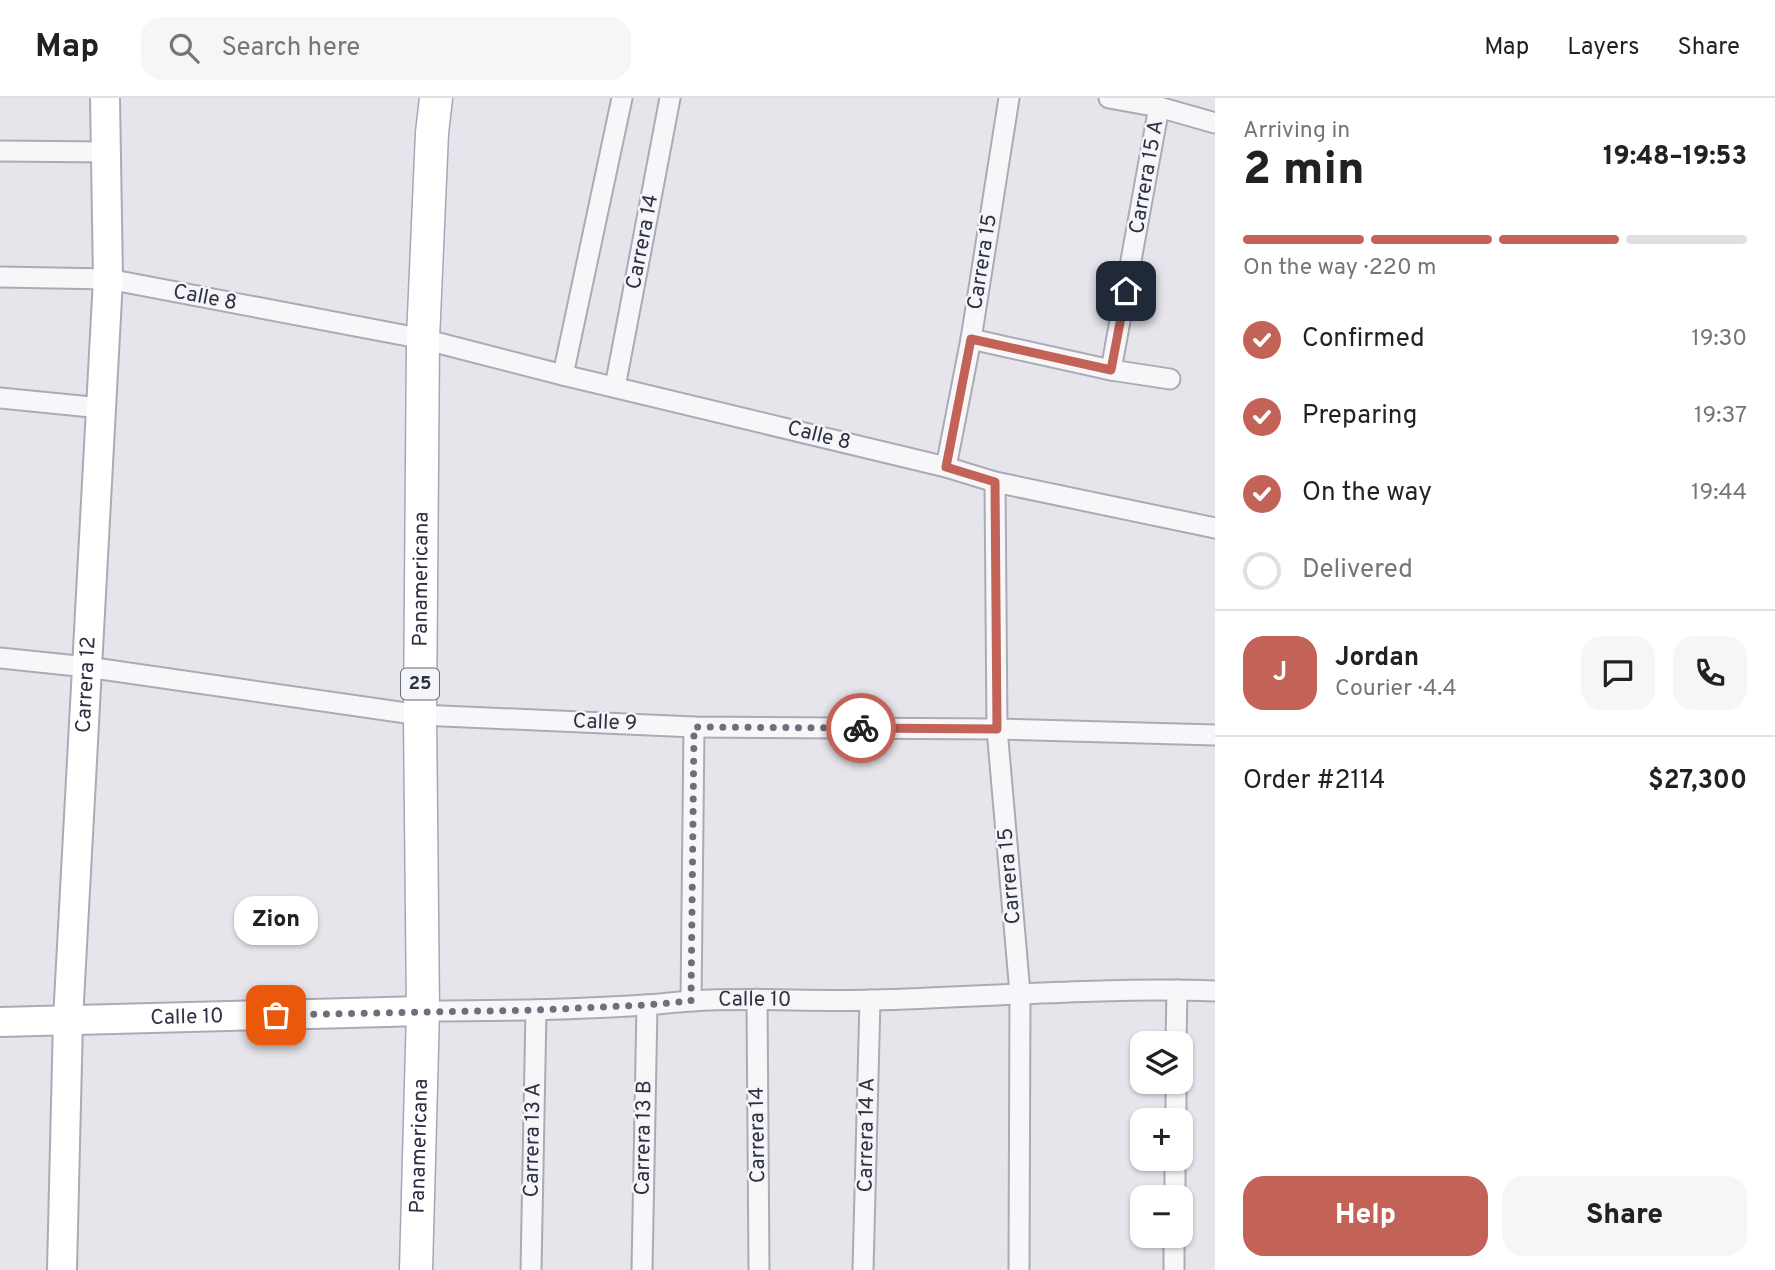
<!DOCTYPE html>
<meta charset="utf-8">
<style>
:root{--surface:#fff;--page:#f6f6f6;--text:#222;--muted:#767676;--line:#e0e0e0;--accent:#c36257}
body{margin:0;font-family:Overpass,sans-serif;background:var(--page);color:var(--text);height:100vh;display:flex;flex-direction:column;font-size:26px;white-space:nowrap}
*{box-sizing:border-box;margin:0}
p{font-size:23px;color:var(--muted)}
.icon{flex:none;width:38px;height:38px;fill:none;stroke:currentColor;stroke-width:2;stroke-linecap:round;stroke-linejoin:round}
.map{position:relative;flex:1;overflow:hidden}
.sheet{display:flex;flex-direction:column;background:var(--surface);width:560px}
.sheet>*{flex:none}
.buttons{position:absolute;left:1130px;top:933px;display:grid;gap:14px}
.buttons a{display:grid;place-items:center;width:63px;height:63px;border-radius:14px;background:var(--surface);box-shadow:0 2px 5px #0004;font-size:35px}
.pin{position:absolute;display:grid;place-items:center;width:60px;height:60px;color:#fff;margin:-30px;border-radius:14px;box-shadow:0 4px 10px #0006}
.courier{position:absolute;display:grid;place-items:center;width:70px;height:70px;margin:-35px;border:5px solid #c36257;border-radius:50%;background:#fff;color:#222;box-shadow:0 2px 9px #0007}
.bubble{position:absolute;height:49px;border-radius:21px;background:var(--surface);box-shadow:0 2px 5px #0004;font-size:23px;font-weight:800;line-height:49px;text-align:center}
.headline em{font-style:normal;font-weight:800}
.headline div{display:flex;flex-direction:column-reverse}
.headline{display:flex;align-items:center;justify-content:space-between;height:119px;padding:0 28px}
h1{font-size:46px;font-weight:800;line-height:52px}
.bar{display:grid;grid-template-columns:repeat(4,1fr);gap:10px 7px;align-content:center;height:84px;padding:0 28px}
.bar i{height:9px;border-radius:5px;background:var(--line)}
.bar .selected{background:var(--accent)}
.bar p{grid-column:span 4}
.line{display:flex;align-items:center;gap:18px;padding:0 28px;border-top:2px solid var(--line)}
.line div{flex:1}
.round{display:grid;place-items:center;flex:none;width:74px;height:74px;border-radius:21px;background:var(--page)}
ol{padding:0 28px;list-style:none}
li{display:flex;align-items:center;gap:21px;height:77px}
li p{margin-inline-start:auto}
li .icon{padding:7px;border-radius:50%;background:var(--accent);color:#fff;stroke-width:4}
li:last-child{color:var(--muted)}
li i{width:38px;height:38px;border:4px solid var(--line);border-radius:50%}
.action{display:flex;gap:14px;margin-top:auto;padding:14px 28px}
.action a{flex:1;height:80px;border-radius:21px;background:var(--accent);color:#fff;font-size:28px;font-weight:800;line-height:80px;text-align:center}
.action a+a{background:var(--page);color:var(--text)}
header{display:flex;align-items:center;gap:42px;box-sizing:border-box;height:98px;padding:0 35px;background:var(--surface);border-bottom:2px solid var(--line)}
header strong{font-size:33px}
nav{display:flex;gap:38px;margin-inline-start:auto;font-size:24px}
.search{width:490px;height:63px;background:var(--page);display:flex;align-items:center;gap:18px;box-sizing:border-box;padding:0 24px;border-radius:21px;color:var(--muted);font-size:26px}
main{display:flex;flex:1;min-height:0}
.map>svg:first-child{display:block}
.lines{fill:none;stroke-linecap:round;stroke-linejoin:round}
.street-casing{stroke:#aaabb5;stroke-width:23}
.secondary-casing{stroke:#aaabb5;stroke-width:32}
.primary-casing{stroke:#a5a7b6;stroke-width:35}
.street{stroke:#f7f7fa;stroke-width:19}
.secondary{stroke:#fff;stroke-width:28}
.primary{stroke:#fff;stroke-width:32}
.done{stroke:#6e6f7d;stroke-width:7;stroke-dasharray:0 12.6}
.route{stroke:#c36257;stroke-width:9}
.labels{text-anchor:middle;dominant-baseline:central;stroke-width:5;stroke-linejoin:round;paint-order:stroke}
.shield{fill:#f4f5f8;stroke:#696b79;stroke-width:2}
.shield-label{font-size:19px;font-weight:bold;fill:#2e3042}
.street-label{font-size:21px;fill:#2e3042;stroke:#f4f5f8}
</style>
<header>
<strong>Map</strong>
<div class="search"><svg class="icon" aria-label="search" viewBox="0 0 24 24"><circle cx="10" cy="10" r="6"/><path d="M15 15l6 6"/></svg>Search here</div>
<nav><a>Map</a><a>Layers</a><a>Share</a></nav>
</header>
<main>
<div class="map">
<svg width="1215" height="1172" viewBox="0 0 1215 1172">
<rect width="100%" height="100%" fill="#e5e5eb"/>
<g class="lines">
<defs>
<g id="street">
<path d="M1109,0L1159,9L1215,25"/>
<path d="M0,53L106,54"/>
<path d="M0,179L108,181L408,238"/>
<path d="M423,241L563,277L946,369L995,384L1215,430"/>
<path d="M971,241L1111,272L1170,281"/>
<path d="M1111,272L1159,9"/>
<path d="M563,277L622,0"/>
<path d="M615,289L670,0"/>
<path d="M0,300L101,310"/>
<path d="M946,369L971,241L1009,0"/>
<path d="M995,384L997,631L1020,895L1019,1172"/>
<path d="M0,560L87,569L420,617L694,629L997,631L1215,637"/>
<path d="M757,901L759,1172"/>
<path d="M691,903L694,629"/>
<path id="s1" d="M423,913C497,913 571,912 645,907C660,906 676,904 692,903C752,899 812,904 872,902C986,899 1101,889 1215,893"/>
<path d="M1176,945L1177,892"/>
<path d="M1176,1022V984"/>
<path d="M1175,1099V1060"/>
<path d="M531,1172L536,912"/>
<path d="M642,1172L647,907"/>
<path d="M863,1172L870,902"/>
<path d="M1174,1172V1138"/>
</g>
<g id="secondary">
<path id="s2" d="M0,924L423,913"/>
<path id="s3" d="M62,1172L68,922L108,181L105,0"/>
</g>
<g id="primary">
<path id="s4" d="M416,1172L423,913L420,617L423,241L432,35L436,0"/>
</g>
</defs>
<!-- street casing -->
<use href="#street" class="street-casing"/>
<!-- secondary casing -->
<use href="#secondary" class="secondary-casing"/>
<!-- primary casing -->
<use href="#primary" class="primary-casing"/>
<!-- street -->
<use href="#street" class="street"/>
<!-- secondary -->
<use href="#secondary" class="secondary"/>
<!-- primary -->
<use href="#primary" class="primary"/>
</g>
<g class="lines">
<!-- done -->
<path class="done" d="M276,917L536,912L646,907L691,903L694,629L861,630"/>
<!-- route -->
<path class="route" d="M861,630L997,631L995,384L946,369L971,241L1111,272L1126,193"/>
</g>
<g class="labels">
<!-- shield labels -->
<rect class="shield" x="401" y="570.5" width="38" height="31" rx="5"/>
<g class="shield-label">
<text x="420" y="586">25</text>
</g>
<!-- street labels -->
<g class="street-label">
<text transform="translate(1147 79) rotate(-80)">Carrera 15 A</text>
<text transform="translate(643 144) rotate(-79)">Carrera 14</text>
<text transform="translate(983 164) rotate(-81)">Carrera 15</text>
<text transform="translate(205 200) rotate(11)">Calle 8</text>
<text transform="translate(819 338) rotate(14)">Calle 8</text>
<text stroke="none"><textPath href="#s4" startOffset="691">Panamericana</textPath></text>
<text stroke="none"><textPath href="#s3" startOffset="586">Carrera 12</textPath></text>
<text transform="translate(605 625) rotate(2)">Calle 9</text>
<text transform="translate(1010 778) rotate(-95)">Carrera 15</text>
<text stroke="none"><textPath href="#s1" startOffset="332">Calle 10</textPath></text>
<text stroke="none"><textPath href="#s2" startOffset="187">Calle 10</textPath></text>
<text transform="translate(758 1037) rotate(-91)">Carrera 14</text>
<text transform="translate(867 1037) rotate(-89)">Carrera 14 A</text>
<text transform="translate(644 1040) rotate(-89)">Carrera 13 B</text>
<text transform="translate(533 1042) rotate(-89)">Carrera 13 A</text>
<text stroke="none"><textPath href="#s4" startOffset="124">Panamericana</textPath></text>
</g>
</g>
</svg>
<div class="buttons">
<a><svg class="icon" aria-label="layers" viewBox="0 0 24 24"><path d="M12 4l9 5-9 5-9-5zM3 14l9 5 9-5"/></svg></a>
<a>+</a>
<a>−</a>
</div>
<div class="pin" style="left:276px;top:917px;background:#ea580c"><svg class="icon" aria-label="bag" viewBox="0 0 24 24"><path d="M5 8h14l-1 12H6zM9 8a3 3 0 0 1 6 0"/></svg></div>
<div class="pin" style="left:1126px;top:193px;background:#1f2937"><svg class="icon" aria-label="home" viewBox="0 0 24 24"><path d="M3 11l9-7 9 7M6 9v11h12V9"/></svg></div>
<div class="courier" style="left:861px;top:630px"><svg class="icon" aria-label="bike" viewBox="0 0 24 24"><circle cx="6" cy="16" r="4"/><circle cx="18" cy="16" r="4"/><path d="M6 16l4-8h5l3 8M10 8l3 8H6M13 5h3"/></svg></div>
<div class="bubble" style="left:234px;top:798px;width:84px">Zion</div>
</div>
<section class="sheet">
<div class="headline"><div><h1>2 min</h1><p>Arriving in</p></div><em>19:48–19:53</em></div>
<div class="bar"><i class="selected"></i><i class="selected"></i><i class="selected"></i><i></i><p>On the way · 220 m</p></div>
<ol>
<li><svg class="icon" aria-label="check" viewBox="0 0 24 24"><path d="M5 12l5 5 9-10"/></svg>Confirmed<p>19:30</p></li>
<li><svg class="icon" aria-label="check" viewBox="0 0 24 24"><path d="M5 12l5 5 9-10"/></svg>Preparing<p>19:37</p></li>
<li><svg class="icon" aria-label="check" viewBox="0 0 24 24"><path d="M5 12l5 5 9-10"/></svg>On the way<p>19:44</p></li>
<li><i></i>Delivered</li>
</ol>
<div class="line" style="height:126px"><b class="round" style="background:var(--accent);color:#fff">J</b><div><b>Jordan</b><p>Courier · 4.4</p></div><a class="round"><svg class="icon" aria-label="chat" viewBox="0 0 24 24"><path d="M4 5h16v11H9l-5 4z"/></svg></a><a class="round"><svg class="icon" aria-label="phone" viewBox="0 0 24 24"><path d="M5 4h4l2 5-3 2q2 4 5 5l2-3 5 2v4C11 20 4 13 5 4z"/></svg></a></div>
<div class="line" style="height:91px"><div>Order #2114</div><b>$27,300</b></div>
<div class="action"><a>Help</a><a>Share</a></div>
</section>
</main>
